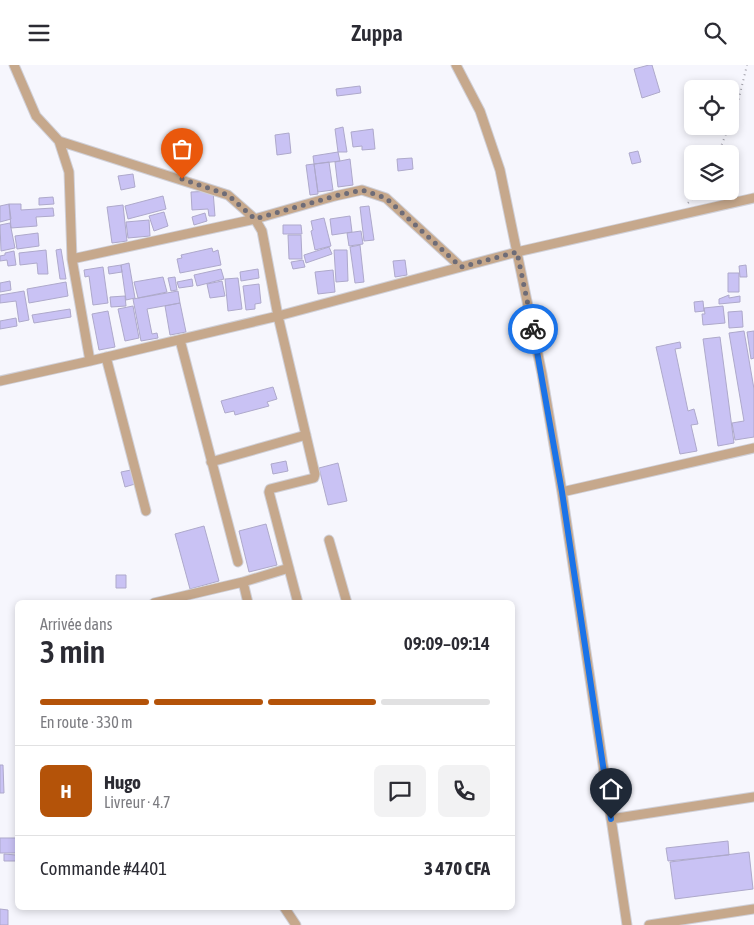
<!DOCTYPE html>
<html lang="fr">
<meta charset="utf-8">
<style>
:root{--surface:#fff;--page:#f2f2f3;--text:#2b2b33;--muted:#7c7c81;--line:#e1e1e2;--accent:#b45309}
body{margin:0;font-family:"Asap Condensed",sans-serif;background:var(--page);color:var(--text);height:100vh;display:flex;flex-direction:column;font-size:19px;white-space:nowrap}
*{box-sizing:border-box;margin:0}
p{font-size:16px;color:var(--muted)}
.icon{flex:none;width:28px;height:28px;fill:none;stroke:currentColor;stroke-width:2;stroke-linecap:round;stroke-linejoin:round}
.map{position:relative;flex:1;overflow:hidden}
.panel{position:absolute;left:15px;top:535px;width:500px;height:310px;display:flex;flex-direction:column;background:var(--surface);border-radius:8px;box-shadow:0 2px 8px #0003}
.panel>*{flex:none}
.controls{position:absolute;left:684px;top:15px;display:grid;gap:10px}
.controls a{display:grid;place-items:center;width:55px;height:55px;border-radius:8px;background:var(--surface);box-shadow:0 2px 8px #0003;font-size:25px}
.pin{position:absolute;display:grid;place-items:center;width:42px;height:42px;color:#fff;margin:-51px -21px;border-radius:50% 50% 50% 0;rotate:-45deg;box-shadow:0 0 5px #0007}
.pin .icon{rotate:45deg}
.courier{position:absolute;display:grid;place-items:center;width:50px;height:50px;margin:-25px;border:4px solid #1a73e8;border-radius:50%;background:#fff;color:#222;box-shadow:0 1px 6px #0007}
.head em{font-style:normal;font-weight:600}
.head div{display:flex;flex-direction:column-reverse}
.head{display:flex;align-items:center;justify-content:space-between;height:85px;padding:0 25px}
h1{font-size:32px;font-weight:600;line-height:38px}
.bar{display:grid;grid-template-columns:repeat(4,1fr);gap:8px 5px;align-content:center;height:60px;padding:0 25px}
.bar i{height:6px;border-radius:4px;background:var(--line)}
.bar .current{background:var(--accent)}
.bar p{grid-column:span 4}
.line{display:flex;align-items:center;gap:12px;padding:0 25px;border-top:1px solid var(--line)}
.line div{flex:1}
.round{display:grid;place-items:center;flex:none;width:52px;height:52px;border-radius:8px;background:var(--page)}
header{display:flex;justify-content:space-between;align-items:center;height:65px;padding:0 25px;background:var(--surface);font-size:22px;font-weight:600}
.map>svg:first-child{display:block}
.building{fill:#c9c2f4;stroke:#aea9cb}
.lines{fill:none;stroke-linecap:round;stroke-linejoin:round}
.minor-casing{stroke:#d0d0d8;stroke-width:11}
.path{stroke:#a2a1ab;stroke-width:2;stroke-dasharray:1 4;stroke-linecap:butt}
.minor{stroke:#c6a88c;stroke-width:9}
.done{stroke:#6e6c77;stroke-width:5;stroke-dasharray:0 9}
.route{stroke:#1a73e8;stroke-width:6}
</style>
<header><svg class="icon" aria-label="menu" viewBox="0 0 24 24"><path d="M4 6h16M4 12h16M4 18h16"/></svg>Zuppa<svg class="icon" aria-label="search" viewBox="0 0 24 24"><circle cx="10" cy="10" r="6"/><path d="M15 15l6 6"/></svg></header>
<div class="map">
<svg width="754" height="860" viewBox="0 0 754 860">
<rect width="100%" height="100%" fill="#f6f6fd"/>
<!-- building -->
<path class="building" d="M649,0H652L660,27L642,33L634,4Z
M360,21L361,28L337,31L336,24Z
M343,62L347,87H338L335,64Z
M373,64L375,84L362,85V81L353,82L351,67Z
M289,68L291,88L277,90L275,70Z
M638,86L641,97L632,99L629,88Z
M338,87L340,96L314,99L313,91Z
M412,93L413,104L398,106L397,94Z
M350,94L353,120L338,122L335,97Z
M329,97L333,125L318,127L314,99Z
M314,99L318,129L310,130L306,100Z
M133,109L135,122L121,125L118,111Z
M213,126L215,151H209L208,144L192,145L191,127Z
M163,131L166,144L128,154L125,141Z
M53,132L54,139L39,140V133Z
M9,139H21V145L53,143L54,151L36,152L37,161L11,163Z
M9,139L11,154L0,157V141Z
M123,140L127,176L112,178L107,142Z
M369,141L374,175L364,176L360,142Z
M164,147L168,161L154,166L149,151Z
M205,148L207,156L194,160L192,152Z
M350,151L352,167L332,170L330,154Z
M324,153L331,181L315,185L311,166L313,165L311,156Z
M149,155L150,171L128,173L126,157Z
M10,158L15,183L1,186L0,160Z
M283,160H301L302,169H283Z
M361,166L363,179L349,181L347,168Z
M38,168L39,181L17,184L15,171Z
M288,170H301L302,194H289Z
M360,180L364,217L355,218L350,182Z
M329,182L332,189L306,198L304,190Z
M212,183L213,187L218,185L221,200L180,208L177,194L182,193L181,190Z
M61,184L66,214H60L56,185Z
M46,185L48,209H38L37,198L20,200L19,188Z
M334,185H347L348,216L336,217Z
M14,186L16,200L8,201L7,195L0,196V191L5,190V188Z
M303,195L305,202L293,204L291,197Z
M405,195L407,210L395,212L393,196Z
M129,198L135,233L126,235L121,200Z
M121,200L122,207L109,209L108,202Z
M746,200L747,212H740L739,201Z
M103,202L108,238L93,240L89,211L85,212L84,205Z
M221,204L224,214L197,221L194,210Z
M258,204L259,213L241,216L240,207Z
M333,205L335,227L318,229L315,207Z
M728,208H739V227H728Z
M163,212L167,227L138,233L134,217Z
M175,212L177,225L171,226L168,213Z
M238,213L242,244L228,246L225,214Z
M192,214L193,221L179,223L177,217Z
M10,216L11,225L0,227V218Z
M222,216L225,231L210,233L207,219Z
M66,217L68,231L29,238L27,224Z
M259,219L261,238L255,239V244L246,245L243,221Z
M24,226L29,255L19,257L16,236L0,238V230Z
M178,226L180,238L147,244L152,269L157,268L158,273L141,276L133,234Z
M729,230V233L740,231V237L719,239V234Z
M125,231L126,241L111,242L110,232Z
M703,236L704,246L695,247L694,237Z
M180,238L186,267L170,270L165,241Z
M133,241L139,273L125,276L118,244Z
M723,241L725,258L703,260L702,249H705L704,243Z
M70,244L71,252L34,258L32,250Z
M108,246L115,282L99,285L92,249Z
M742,246L743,262L729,263L728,247Z
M16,253L17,261L0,264V256Z
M744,266L754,324V372L735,375L732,358L744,356L729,268Z
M754,266V293L751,294L747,267Z
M720,272L734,378L718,381L703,274Z
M680,277L681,283L675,284L688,346L694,344L698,359L691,360L697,386L680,389L656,282Z
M273,322L277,334L267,337L269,341L235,350L234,346L225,348L221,336Z
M286,396L288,406L273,409L271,399Z
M338,398L347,436L328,440L319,403Z
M131,405L135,419L125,422L121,407Z
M266,459L277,500L249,507L239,466Z
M204,461L219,516L190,524L175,469Z
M116,510H126V523H116Z
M0,700H3L4,728H0Z
M0,773H18V788H0Z
M728,776L729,790L668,796L666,783Z
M749,787L753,824L675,834L670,797Z
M4,789L16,790V796H4Z
M0,844L8,845V860H0Z"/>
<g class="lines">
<defs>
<path id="minor" d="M14,0L36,51L59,76L69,107L72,194L90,296
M456,0L480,46L500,105L542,309L562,427L627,860
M59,76L228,130L255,154L262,166L278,251L315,409L314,413L270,424L269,427L298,538
M72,194L255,154L335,131L362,125L386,133L461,202
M180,275L238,497
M106,292L146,446
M0,316L90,296L278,251L517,187L754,133
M211,397L306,370
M562,427L754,383
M329,475L347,538
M243,517L248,538
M154,538L243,517L289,503
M611,754L754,732
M284,842L296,860
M649,860L754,844"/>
</defs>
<!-- minor casing -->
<use href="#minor" class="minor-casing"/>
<!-- path -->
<path class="path" d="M730,58L737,41L747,0
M718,89L729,61
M688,138L700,126"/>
<!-- minor -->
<use href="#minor" class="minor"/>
</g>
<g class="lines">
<!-- done -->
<path class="done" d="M182,114L228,130L255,154L335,131L362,125L386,133L461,202L517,187L533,264"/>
<!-- route -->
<path class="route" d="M533,264L562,427L611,754"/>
</g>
</svg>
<div class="controls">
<a><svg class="icon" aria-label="locate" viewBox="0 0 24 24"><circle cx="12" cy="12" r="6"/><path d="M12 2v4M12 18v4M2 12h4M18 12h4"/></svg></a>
<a><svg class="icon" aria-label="layers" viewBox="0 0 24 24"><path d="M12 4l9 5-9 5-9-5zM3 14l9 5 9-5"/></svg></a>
</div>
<div class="pin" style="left:182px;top:114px;background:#ea580c"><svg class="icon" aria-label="bag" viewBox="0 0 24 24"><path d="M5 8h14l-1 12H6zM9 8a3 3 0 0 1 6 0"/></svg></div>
<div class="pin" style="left:611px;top:754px;background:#1f2937"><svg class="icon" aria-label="home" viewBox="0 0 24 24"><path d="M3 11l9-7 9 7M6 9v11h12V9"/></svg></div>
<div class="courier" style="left:533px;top:264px"><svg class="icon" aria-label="bike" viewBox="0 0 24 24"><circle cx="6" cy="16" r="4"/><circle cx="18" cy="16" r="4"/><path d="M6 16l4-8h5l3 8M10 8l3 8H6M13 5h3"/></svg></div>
<section class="panel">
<div class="head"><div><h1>3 min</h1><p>Arrivée dans</p></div><em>09:09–09:14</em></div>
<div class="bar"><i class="current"></i><i class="current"></i><i class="current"></i><i></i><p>En route · 330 m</p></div>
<div class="line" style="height:90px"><b class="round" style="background:var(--accent);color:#fff">H</b><div><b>Hugo</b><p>Livreur · 4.7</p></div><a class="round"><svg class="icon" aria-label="chat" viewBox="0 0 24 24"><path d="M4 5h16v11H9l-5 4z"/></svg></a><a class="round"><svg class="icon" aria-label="phone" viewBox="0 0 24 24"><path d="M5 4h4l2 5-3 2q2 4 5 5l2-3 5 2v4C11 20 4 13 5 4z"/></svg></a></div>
<div class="line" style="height:65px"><div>Commande #4401</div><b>3 470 CFA</b></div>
</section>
</div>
